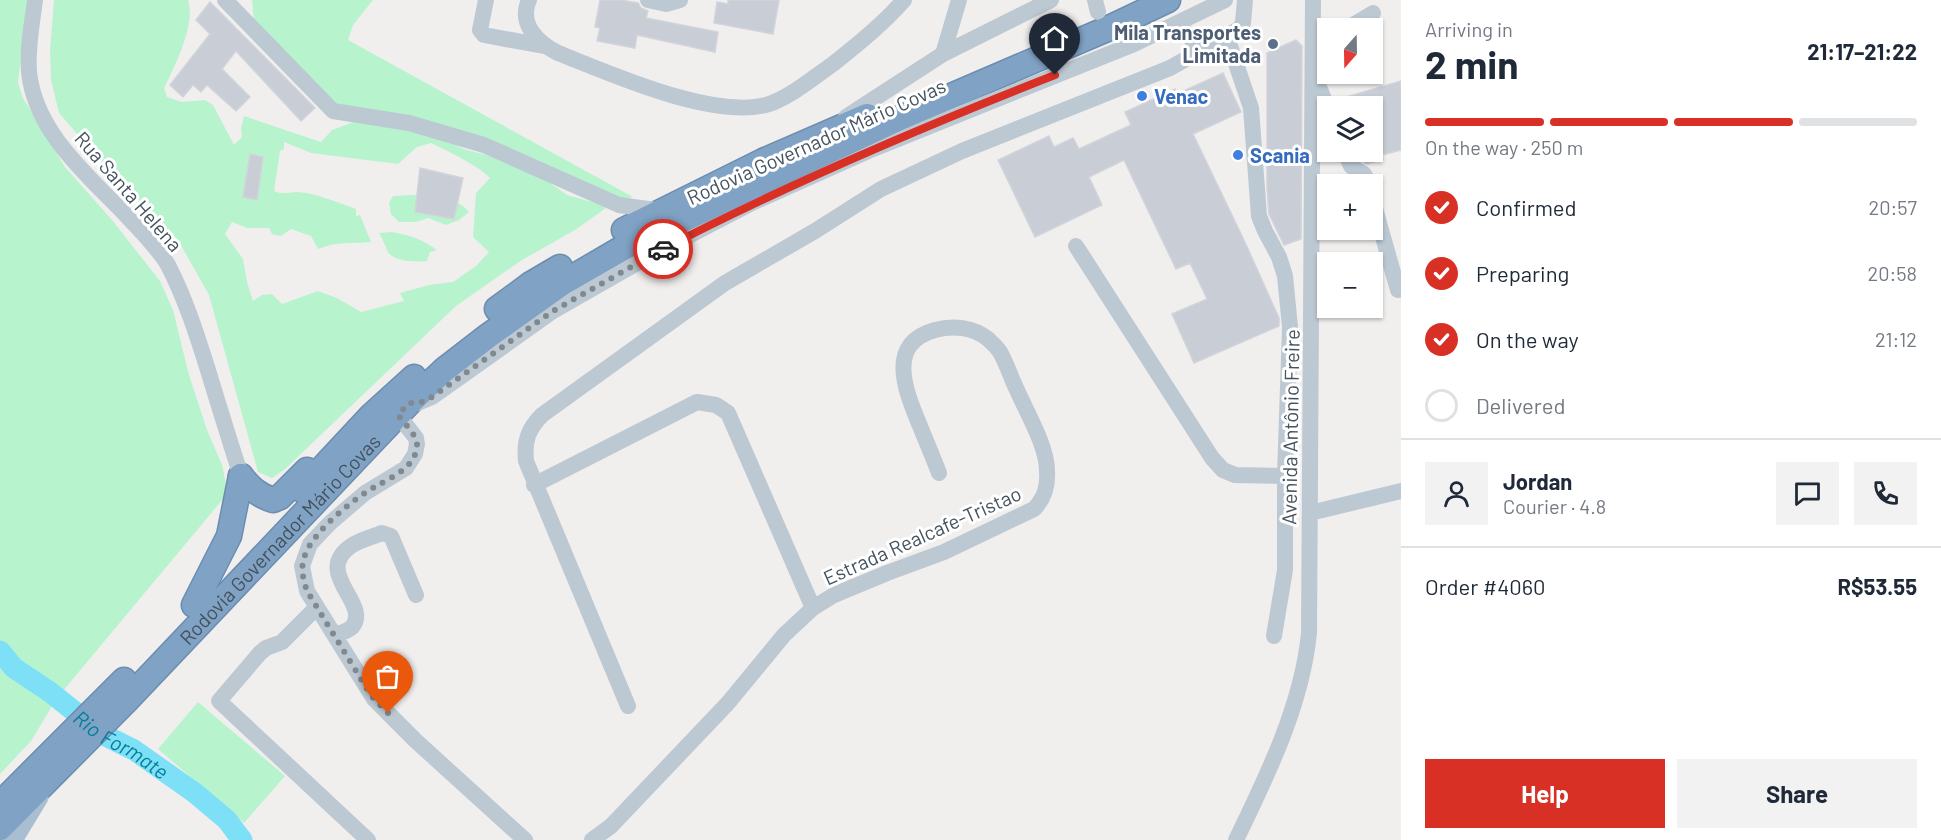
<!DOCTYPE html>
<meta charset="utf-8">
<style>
:root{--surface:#fff;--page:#f2f2f3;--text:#1f2937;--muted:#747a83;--line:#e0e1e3;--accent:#d93025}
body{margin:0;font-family:Barlow,sans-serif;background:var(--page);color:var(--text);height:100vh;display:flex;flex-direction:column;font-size:22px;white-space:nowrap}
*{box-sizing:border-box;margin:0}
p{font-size:20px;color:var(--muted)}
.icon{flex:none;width:33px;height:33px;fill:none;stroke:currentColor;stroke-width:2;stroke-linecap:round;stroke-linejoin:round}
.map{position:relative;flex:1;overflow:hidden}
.sheet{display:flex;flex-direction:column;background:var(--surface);width:540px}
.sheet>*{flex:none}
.needle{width:39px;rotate:200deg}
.fabs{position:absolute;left:1317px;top:18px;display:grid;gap:12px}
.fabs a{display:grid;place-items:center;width:66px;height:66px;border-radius:0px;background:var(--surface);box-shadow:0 2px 4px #0004;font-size:30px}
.pin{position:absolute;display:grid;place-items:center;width:51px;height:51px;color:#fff;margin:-62px -26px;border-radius:50% 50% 50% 0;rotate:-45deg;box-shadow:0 0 6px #0007}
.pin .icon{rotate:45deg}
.courier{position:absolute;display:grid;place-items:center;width:60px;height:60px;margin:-30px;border:4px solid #d93025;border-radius:50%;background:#fff;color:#222;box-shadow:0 2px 8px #0007}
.headline em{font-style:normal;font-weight:700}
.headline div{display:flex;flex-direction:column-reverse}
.headline{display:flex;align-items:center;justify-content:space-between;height:102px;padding:0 24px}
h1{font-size:39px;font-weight:700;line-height:45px}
.bar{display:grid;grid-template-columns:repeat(4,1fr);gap:9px 6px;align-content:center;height:72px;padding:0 24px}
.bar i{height:8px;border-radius:4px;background:var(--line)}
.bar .active{background:var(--accent)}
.bar p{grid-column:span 4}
.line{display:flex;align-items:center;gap:15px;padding:0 24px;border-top:2px solid var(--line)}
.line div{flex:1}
.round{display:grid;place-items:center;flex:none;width:63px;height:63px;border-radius:0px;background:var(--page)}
ol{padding:0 24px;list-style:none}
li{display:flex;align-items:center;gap:18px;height:66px}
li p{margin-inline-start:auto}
li .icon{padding:6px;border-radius:50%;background:var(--accent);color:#fff;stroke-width:4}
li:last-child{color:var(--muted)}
li i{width:33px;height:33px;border:3px solid var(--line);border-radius:50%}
.cta{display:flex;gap:12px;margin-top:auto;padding:12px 24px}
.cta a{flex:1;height:69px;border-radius:0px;background:var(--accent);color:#fff;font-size:24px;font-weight:700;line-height:69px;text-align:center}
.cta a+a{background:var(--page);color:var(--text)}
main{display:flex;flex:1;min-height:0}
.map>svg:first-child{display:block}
.green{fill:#b7f4ce;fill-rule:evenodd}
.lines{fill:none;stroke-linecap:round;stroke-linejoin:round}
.river{stroke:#7ee0f7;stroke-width:21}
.building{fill:#c9cdd5;stroke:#d1d4db;stroke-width:1.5}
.highway-casing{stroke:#6b8daf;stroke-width:27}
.minor{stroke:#bdc9d2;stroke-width:16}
.major{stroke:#aabed1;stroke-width:21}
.highway{stroke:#80a2c4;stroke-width:24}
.done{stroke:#818990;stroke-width:6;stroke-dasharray:0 10.8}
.route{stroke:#d93025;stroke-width:8}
.service-dot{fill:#5c6f8a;stroke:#fff;stroke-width:2}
.shop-dot{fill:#3f7fe0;stroke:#fff;stroke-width:2}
.labels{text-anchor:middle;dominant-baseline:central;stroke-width:6;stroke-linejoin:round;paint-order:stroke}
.service-label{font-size:20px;font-weight:bold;fill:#4e5e75;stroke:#fff;text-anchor:end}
.shop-label{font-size:20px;font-weight:bold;fill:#366cbe;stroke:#fff;text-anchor:start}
.street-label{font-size:20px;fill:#44525e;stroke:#fff}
.water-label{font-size:21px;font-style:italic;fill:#037f9c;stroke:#fff}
</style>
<main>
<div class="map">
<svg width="1401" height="840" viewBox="0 0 1401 840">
<rect width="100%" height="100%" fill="#f1eeee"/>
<!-- green -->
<path class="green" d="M0,0H27L18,83L23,98L65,167L112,220L160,281L173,310L189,375L207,430L222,465L228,493L57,698L31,741L0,774Z
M54,0H188C196,24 175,66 164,88L167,97L182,102L205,100L213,105L234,145L242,137L241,128L244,116L321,142L332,130L354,122L396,124L438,137L464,149L490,156L547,181L567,195L596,203L606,208L575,230L522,260L456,306L284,470L272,478L258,472L209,295L178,240L99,159L59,113L51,80L50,50ZM284,142L311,153L398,164L417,147L431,143C451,153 474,163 490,178L476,193L473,237L489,252L476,266L453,282L429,285L400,293L404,301L361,312L337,298L318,291L282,304L272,294L262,295L253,301L247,282L243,259L225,234L232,222L247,228H269L272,234L281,236L291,229L311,236L318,249C338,241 350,244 371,242L360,215L356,216V209C339,203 316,193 298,192C289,192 283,195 274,191L280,151L284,149Z
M252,0H373L353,25L348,40L633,197L625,199L485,140L337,105L254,21Z
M412,195C431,195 457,197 469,212L459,220L446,225L428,218L416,222H399L391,214L389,203L393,196Z
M392,232C409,235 422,239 437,250L430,252L427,261C417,262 394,262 388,252C385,246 383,239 379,233Z
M198,702L285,776L244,823L158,749Z"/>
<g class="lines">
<!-- river -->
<path class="river" id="s1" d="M0,651L14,668L50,692L104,735L134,750L195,793L227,820L242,840"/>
</g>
<!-- building -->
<path class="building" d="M600,0H620L638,3L641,8L648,11L646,18L718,32L715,52L637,35L635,48L597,41L600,28L595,27Z
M728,0H779L773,34L714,23L717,2L728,4Z
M210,2L315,108L301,121L236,51L222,69L250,97L236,111L207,85L201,92L193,85L183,97L170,85L210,34L196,20Z
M1296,40L1302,46L1301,239L1284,245L1269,214L1267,187V53Z
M1223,73L1241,112L1193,134L1243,238L1279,318V326L1194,363L1172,314L1207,299L1190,263L1176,269L1124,160L1089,177L1102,205L1035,237L998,160L1049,136L1054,147L1073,138L1079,149L1131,125L1125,112L1175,89L1177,94Z
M1401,81V150L1382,155L1383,159L1367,164L1359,159L1356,152H1372V106H1338L1336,100Z
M250,154L263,157L257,200L243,197Z
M420,168L463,178L454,219L415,212Z"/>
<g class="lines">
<defs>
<g id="highway">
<path d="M624,230L763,161L867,116"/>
<path d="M497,309L531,284L560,267"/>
<path d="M241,476C250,488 258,495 273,500L280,497L307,470"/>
<path d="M302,490L371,416L414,377"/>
<path d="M194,605L229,536L241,476"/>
<path d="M0,804L124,680"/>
<path id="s2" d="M0,828L127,700L409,403L444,370L488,336L561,284L621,249L900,118L1107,29L1168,0"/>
</g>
</defs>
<!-- highway casing -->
<use href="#highway" class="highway-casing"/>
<!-- minor -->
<path class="minor" d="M35,0C32,24 27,48 29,72C35,130 83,171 121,210C137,227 156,245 168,265C185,298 196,332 207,367C218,403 229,439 241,476
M225,0L333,111L409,123L484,145L619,205L662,211
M486,0L480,30L484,35L544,46
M529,0C518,24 538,43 558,53C609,73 719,123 772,103C794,94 813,78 833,64C858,44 883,24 904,0
M648,0L666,4L680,0
M1095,0L1098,12
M1178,23L1201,51
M1348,28L1373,13
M1227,37L1251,108L1259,216L1265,231L1279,257L1285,276L1290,327L1285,476V570L1274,636
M943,54L959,0
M1317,82L1328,109
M846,117L943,54L1051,0
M1345,152L1351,166L1364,174L1369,184
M1372,198L1398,290
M1076,246L1212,458L1223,470L1235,475L1285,476
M418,403L432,397L553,311L644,259L754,202L873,149L1134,44L1225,0
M398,415L416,438L417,444L415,454L406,468L365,493L330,523L310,544L302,566L307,591L374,699L416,741L525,840
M534,485L697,402L716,405L728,413L813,608
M1310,513L1401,491
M317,607L282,642L266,648L260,653L219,701L368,840
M335,635C341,633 348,631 352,627C372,604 312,573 351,546C360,540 372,537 382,533L391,536L416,595
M628,706L526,461C524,441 528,429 542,415L725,283L815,231L881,189L962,151L1170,68L1239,29L1243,23L1245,0
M592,840L611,826L728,703L784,635L813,608L834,595L887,573L944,552L1034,509C1045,498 1048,486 1047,471C1047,446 1027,413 1017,390C1011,378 1007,364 1000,352C997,347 992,343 988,339C973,327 953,325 935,330C885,344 906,392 920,426C926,441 933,457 939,473
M1236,840C1267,776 1302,705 1309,633L1313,0"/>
<!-- major -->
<path class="major" d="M12,840L38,797"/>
<!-- highway -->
<use href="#highway" class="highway"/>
</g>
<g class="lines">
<!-- done -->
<path class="done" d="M388,713L374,699L364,684L307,591C303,579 300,567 305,555C313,532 352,500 373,488C389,478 416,469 417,445C417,435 404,423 398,415L409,403H420L432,397L553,311L663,249"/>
<!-- route -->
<path class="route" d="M663,249C790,183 922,127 1055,75"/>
</g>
<!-- markers -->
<circle class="service-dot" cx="1273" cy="44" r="6"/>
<g class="shop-dot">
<circle cx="1142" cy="96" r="6"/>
<circle cx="1238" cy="155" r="6"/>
</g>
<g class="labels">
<!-- service labels -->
<g class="service-label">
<text x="1261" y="32">Mila Transportes<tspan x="1261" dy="23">Limitada</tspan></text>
</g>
<!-- shop labels -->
<g class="shop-label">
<text x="1154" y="96">Venac</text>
<text x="1250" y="155">Scania</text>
</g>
<!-- street labels -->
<g class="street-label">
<text transform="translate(816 141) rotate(-24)">Rodovia Governador Mário Covas</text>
<text transform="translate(129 191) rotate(49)">Rua Santa Helena</text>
<text transform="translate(1290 427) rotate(-89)">Avenida Antônio Freire</text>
<text transform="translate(922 535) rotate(-24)">Estrada Realcafe-Tristao</text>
<text stroke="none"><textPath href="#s2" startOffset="402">Rodovia Governador Mário Covas</textPath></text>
</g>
<!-- water labels -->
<g class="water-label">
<text stroke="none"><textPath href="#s1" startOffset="154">Rio Formate</textPath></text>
</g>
</g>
</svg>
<div class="fabs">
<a><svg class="needle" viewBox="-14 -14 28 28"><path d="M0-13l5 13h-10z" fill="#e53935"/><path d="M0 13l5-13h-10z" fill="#747a83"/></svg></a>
<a><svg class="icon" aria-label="layers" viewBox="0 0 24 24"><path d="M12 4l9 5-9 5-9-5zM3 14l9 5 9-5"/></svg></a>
<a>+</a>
<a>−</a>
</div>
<div class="pin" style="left:388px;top:713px;background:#ea580c"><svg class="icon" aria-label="bag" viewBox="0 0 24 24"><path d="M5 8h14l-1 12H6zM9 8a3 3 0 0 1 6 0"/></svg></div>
<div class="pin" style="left:1055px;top:75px;background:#1f2937"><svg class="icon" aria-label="home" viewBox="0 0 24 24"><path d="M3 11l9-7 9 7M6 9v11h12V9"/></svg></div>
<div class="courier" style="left:663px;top:249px"><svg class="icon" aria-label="car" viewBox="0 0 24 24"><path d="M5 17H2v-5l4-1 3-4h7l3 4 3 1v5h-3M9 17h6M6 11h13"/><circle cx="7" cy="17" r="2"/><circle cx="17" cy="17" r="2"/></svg></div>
</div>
<section class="sheet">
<div class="headline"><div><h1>2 min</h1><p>Arriving in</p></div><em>21:17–21:22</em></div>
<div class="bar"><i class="active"></i><i class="active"></i><i class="active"></i><i></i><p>On the way · 250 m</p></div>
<ol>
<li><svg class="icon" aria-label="check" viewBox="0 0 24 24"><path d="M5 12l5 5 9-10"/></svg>Confirmed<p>20:57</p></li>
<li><svg class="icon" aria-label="check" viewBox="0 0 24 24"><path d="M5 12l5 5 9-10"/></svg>Preparing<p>20:58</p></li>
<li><svg class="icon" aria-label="check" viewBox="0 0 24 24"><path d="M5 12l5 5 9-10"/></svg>On the way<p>21:12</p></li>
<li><i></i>Delivered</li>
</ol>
<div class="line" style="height:108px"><a class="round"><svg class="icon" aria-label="person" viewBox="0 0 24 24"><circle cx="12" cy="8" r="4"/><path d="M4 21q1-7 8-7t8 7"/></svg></a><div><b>Jordan</b><p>Courier · 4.8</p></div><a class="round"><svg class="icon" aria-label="chat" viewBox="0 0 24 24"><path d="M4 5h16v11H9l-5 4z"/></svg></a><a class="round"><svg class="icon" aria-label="phone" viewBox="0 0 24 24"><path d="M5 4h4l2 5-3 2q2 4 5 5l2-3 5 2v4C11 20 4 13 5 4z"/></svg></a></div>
<div class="line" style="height:78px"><div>Order #4060</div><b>R$53.55</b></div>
<div class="cta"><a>Help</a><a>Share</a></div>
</section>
</main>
